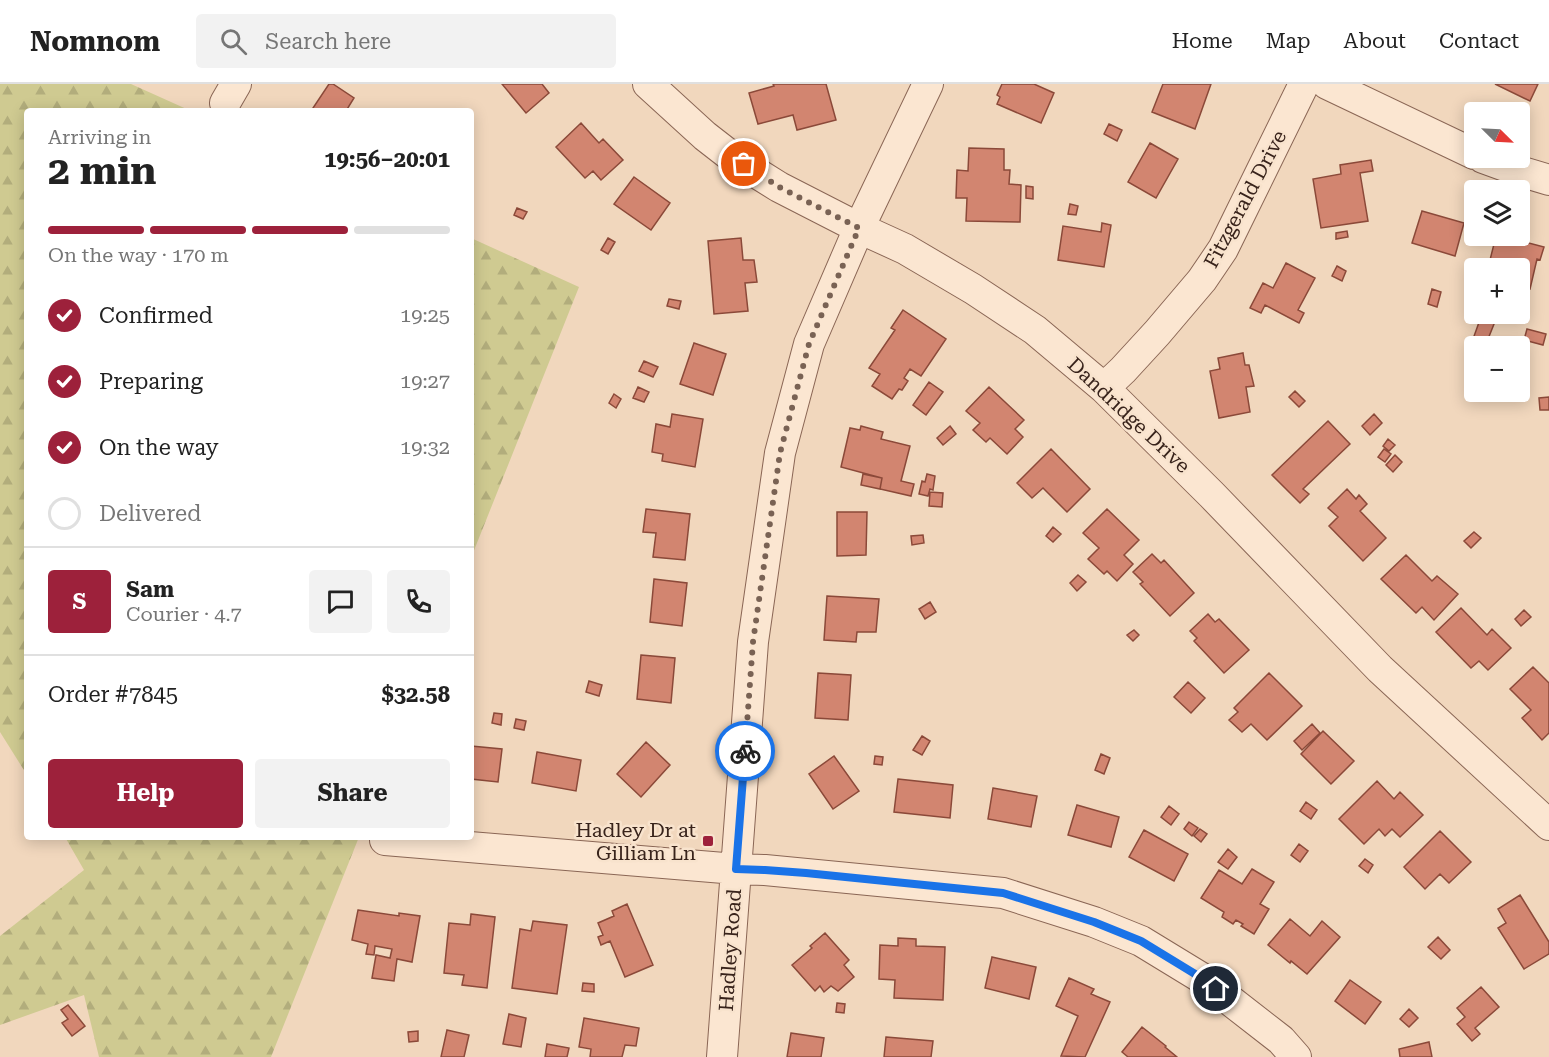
<!DOCTYPE html>
<meta charset="utf-8">
<style>
:root{--surface:#fff;--page:#f2f2f2;--text:#222;--muted:#767676;--line:#e0e0e0;--accent:#9d213b}
body{margin:0;font-family:"Roboto Serif",serif;background:var(--page);color:var(--text);height:100vh;display:flex;flex-direction:column;font-size:22px;white-space:nowrap}
*{box-sizing:border-box;margin:0}
p{font-size:20px;color:var(--muted)}
.icon{flex:none;width:33px;height:33px;fill:none;stroke:currentColor;stroke-width:2;stroke-linecap:round;stroke-linejoin:round}
.map{position:relative;flex:1;overflow:hidden}
.side{position:absolute;left:24px;top:24px;width:450px;height:732px;display:flex;flex-direction:column;background:var(--surface);border-radius:6px;box-shadow:0 3px 15px #0003}
.side>*{flex:none}
.needle{width:39px;rotate:114deg}
.tools{position:absolute;left:1464px;top:18px;display:grid;gap:12px}
.tools a{display:grid;place-items:center;width:66px;height:66px;border-radius:6px;background:var(--surface);box-shadow:0 3px 15px #0003;font-size:30px}
.pin{position:absolute;display:grid;place-items:center;width:51px;height:51px;color:#fff;margin:-26px;border:3px solid #fff;border-radius:50%;box-shadow:0 2px 6px #0007}
.courier{position:absolute;display:grid;place-items:center;width:60px;height:60px;margin:-30px;border:4px solid #1a73e8;border-radius:50%;background:#fff;color:#222;box-shadow:0 2px 8px #0007}
.overview em{font-style:normal;font-weight:700}
.overview div{display:flex;flex-direction:column-reverse}
.overview{display:flex;align-items:center;justify-content:space-between;height:102px;padding:0 24px}
h1{font-size:39px;font-weight:700;line-height:45px}
.bar{display:grid;grid-template-columns:repeat(4,1fr);gap:9px 6px;align-content:center;height:72px;padding:0 24px}
.bar i{height:8px;border-radius:4px;background:var(--line)}
.bar .current{background:var(--accent)}
.bar p{grid-column:span 4}
.line{display:flex;align-items:center;gap:15px;padding:0 24px;border-top:2px solid var(--line)}
.line div{flex:1}
.round{display:grid;place-items:center;flex:none;width:63px;height:63px;border-radius:6px;background:var(--page)}
ol{padding:0 24px;list-style:none}
li{display:flex;align-items:center;gap:18px;height:66px}
li p{margin-inline-start:auto}
li .icon{padding:6px;border-radius:50%;background:var(--accent);color:#fff;stroke-width:4}
li:last-child{color:var(--muted)}
li i{width:33px;height:33px;border:3px solid var(--line);border-radius:50%}
.action{display:flex;gap:12px;margin-top:auto;padding:12px 24px}
.action a{flex:1;height:69px;border-radius:6px;background:var(--accent);color:#fff;font-size:24px;font-weight:700;line-height:69px;text-align:center}
.action a+a{background:var(--page);color:var(--text)}
header{display:flex;align-items:center;gap:36px;box-sizing:border-box;height:84px;padding:0 30px;background:var(--surface);border-bottom:2px solid var(--line)}
header strong{font-size:28px}
nav{display:flex;gap:33px;margin-inline-start:auto;font-size:21px}
.search{width:420px;height:54px;background:var(--page);display:flex;align-items:center;gap:15px;box-sizing:border-box;padding:0 21px;border-radius:6px;color:var(--muted);font-size:22px}
.map>svg:first-child{display:block}
.forest{fill:url(#forest-firs)}
.building{fill:#d28570;stroke:#8b4939;stroke-width:1.5}
.lines{fill:none;stroke-linecap:round;stroke-linejoin:round}
.street-casing{stroke:#8a6655;stroke-width:32}
.street{stroke:#fbe6d1;stroke-width:30}
.done{stroke:#796254;stroke-width:6;stroke-dasharray:0 10.8}
.route{stroke:#1a73e8;stroke-width:8}
.poi-dot{fill:#9d213b;stroke:#f8e3cd;stroke-width:2}
.labels{text-anchor:middle;dominant-baseline:central;stroke-width:5;stroke-linejoin:round;paint-order:stroke}
.street-label{font-size:20px;fill:#38231b;stroke:#f8e3cd}
.poi-label{font-size:20px;fill:#38231b;stroke:#f8e3cd;text-anchor:end}
</style>
<header>
<strong>Nomnom</strong>
<div class="search"><svg class="icon" aria-label="search" viewBox="0 0 24 24"><circle cx="10" cy="10" r="6"/><path d="M15 15l6 6"/></svg>Search here</div>
<nav><a>Home</a><a>Map</a><a>About</a><a>Contact</a></nav>
</header>
<div class="map">
<svg width="1549" height="973" viewBox="0 0 1549 973">
<defs>
<pattern id="forest-firs" width="22" height="20" patternUnits="userSpaceOnUse" patternTransform="scale(1.5)"><rect width="22" height="20" fill="#cfca91"/><path d="M5 1l3.5 6h-7zM16 11l3.5 6h-7z" fill="#b2ad7c"/></pattern>
</defs>
<rect width="100%" height="100%" fill="#f1d7bd"/>
<!-- forest -->
<path class="forest" d="M0,0H131L191,27H27V691L0,648Z
M471,154L579,203L471,474Z
M65,753H359L271,973H99L84,911L0,941V852L84,786Z"/>
<!-- building -->
<path class="building" d="M329,0H333L354,14L346,27H311Z
M502,0H542L549,9L526,29Z
M773,0H826L836,36L797,46L793,31L758,40L749,9L774,2Z
M1002,0H1034L1054,9L1041,39L997,20L1000,13L997,11Z
M1163,0H1211L1195,45L1152,28Z
M1495,0H1538L1530,17Z
M581,39L599,59L603,55L623,76L601,96L593,87L585,94L556,63Z
M1109,40L1122,46L1117,57L1104,50Z
M1150,59L1178,75L1156,114L1128,98Z
M969,64L1004,65V86H1010L1009,100L1021,101L1020,138L966,137L967,114H956L957,86L968,87Z
M1371,76L1373,87L1360,89L1368,137L1321,144L1313,95L1341,90L1340,81Z
M634,93L670,119L651,146L614,120Z
M1026,102L1033,103V115L1026,114Z
M1070,120L1078,122L1076,131L1068,130Z
M517,124L527,128L523,135L514,131Z
M1422,127L1464,139L1455,172L1412,159Z
M1102,139L1111,141L1104,183L1058,176L1063,142L1101,148Z
M1347,147L1348,153L1336,155V149Z
M1496,152H1502L1544,163L1540,176L1537,175L1530,205L1520,202V184H1488Z
M608,154L615,158L608,170L601,166Z
M741,154L743,176H754L757,198L745,199L748,227L714,230L708,157Z
M1286,179L1315,194L1298,226L1304,229L1299,239L1265,221L1261,229L1250,224L1263,199L1273,204Z
M1337,182L1346,187L1342,197L1332,192Z
M1432,205L1441,208L1437,223L1428,220Z
M669,215L681,217L679,225L667,222Z
M903,226L946,255L921,292L910,285L904,294L908,297L902,306L899,305L892,315L872,302L880,290L869,284L895,246L891,244Z
M1482,230H1498L1486,260L1473,255Z
M1527,245L1546,250L1543,261L1524,256Z
M694,259L726,270L713,311L680,300Z
M1243,269L1245,281H1249L1254,302L1246,303L1250,328L1219,334L1210,287L1220,285L1218,274Z
M644,277L658,283L653,293L639,287Z
M929,298L943,308L926,331L913,321Z
M638,303L649,308L644,318L633,314Z
M989,303L1024,336L1015,345L1023,353L1007,370L990,354L986,358L973,346L980,339L966,327Z
M1295,307L1305,317L1299,323L1289,313Z
M614,310L621,315L616,324L609,319Z
M1549,313V326H1540L1539,314Z
M672,330L703,335L695,383L662,377L663,370L652,368L656,340L670,343Z
M1374,330L1382,339L1370,351L1362,342Z
M1328,337L1350,360L1303,405L1309,410L1300,419L1272,391Z
M861,342L883,348L881,355L910,362L901,397L914,400L911,412L880,405L882,394L841,383L850,344L860,346Z
M950,342L956,350L943,361L937,354Z
M1388,355L1395,361L1389,367L1383,362Z
M1051,365L1090,405L1067,428L1043,404L1032,414L1017,399Z
M1384,365L1391,370L1385,378L1378,373Z
M1395,371L1402,378L1393,388L1386,381Z
M863,390L882,394L880,405L861,401Z
M927,390L935,392L933,406L930,405L928,412L919,410L922,397L925,398Z
M1347,405L1356,415L1359,411L1367,420L1360,427L1386,454L1363,477L1329,442L1338,433L1328,424Z
M930,408L943,409L942,423L929,422Z
M646,425L690,430L685,476L653,473L656,449L643,448Z
M1107,425L1139,456L1124,471L1133,480L1117,497L1107,487L1104,490L1088,475L1099,464L1083,449Z
M837,428H867L866,471L837,472Z
M1053,443L1061,450L1053,458L1046,452Z
M1474,448L1481,454L1471,464L1464,457Z
M923,451L924,459L912,461L911,452Z
M1152,470L1161,479L1164,476L1194,509L1170,532L1140,500L1143,498L1133,488Z
M1406,471L1432,497L1437,492L1458,510L1434,536L1422,523L1416,529L1381,495Z
M1078,491L1086,498L1077,507L1070,499Z
M654,495L687,499L682,542L650,538Z
M827,512L879,515L876,548H857L856,558L824,556Z
M930,518L936,528L925,535L919,525Z
M1461,524L1487,551L1492,545L1511,564L1488,586L1479,577L1471,584L1436,548Z
M1524,526L1531,533L1521,542L1515,535Z
M1208,530L1215,538L1219,535L1249,566L1224,589L1194,557L1197,554L1190,547Z
M1134,546L1139,551L1133,557L1127,551Z
M641,571L675,574L671,619L637,615Z
M1533,583L1549,599V649L1542,656L1522,634L1531,626L1510,605Z
M818,589L851,591L848,636L815,634Z
M1269,589L1302,622L1267,656L1251,640L1242,648L1229,636L1238,628L1234,624Z
M589,597L602,601L599,612L586,608Z
M1188,598L1205,614L1191,629L1174,613Z
M494,629L502,630L501,641L492,639Z
M516,635L526,637L524,646L514,644Z
M1312,640L1320,649L1302,666L1294,657Z
M1323,647L1354,677L1331,700L1301,670Z
M922,652L930,657L922,671L913,666Z
M646,658L670,681L641,713L617,690Z
M471,662L502,665L498,698L471,695Z
M537,668L581,676L576,707L532,699Z
M1101,670L1110,674L1104,690L1095,686Z
M834,672L859,707L833,725L809,690Z
M875,672L883,673L882,681L874,680Z
M898,695L953,701L950,734L894,728Z
M1377,697L1394,715L1400,708L1423,731L1400,753L1392,745L1385,752L1379,745L1364,760L1339,735Z
M993,704L1037,712L1031,743L988,735Z
M1306,718L1317,726L1311,735L1300,727Z
M1077,721L1119,733L1111,763L1068,751Z
M1169,722L1179,730L1171,741L1161,733Z
M1189,738L1198,744L1192,752L1184,745Z
M1200,745L1207,750L1201,758L1194,752Z
M1144,746L1188,770L1174,797L1129,773Z
M1440,747L1471,778L1449,799L1440,790L1425,805L1404,783Z
M1299,760L1308,767L1300,778L1291,771Z
M1228,765L1237,773L1228,785L1218,778Z
M1365,775L1373,781L1368,789L1359,782Z
M1252,785L1274,798L1260,820L1269,825L1254,850L1241,842L1243,840L1236,836L1233,840L1222,833L1224,828L1201,814L1219,786L1242,800Z
M1520,811L1549,858V870L1524,885L1498,844L1506,839L1498,825Z
M627,820L653,881L625,893L610,857L601,861L598,853L603,851L598,839L614,832L612,827Z
M358,826L399,832V829L420,832L412,878L397,875L394,897L372,894L376,871L390,874L392,865L375,862L374,871L366,870L368,860L352,856Z
M471,830L495,833L487,904L462,901L464,891L444,889L449,839L470,841Z
M1290,835L1310,852L1322,837L1340,853L1307,890L1291,877L1290,879L1268,861Z
M533,837L567,841L557,910L512,904L520,845L531,847Z
M825,849L849,876L844,881L854,893L838,907L831,902L824,908L820,902L815,907L792,881L812,864L810,862Z
M1438,853L1450,866L1441,875L1428,863Z
M898,854L916,855V862L945,863L943,916L894,914L895,896L879,895L880,861L898,862Z
M992,873L1036,883L1029,915L985,904Z
M1069,894L1094,905L1091,910L1110,918L1085,973L1061,972L1078,932L1056,922Z
M1350,896L1381,918L1365,940L1335,917Z
M583,899L594,900V908L582,907Z
M1481,903L1499,923L1475,944L1480,950L1472,957L1457,940L1465,933L1457,924Z
M837,919L845,920L844,929L836,928Z
M68,921L85,942L72,952L62,939L68,935L61,926Z
M1409,925L1418,934L1409,943L1400,935Z
M509,930L526,934L521,963L503,960Z
M584,934L639,944L636,962L625,961L622,973H590L591,965L579,963Z
M1142,943L1166,962L1165,963L1177,973H1128L1122,968Z
M447,946L469,951L464,973H441Z
M418,947V957L409,958L408,948Z
M791,949L824,954L821,973H787Z
M886,953L933,957L931,973H884Z
M1429,958L1432,973H1400L1399,965Z
M547,960L569,964L567,973H545Z"/>
<g class="lines">
<defs>
<path id="street" d="M648,0L705,52L732,73L755,88L779,103L859,144L905,165L973,205L1035,246L1104,304L1212,411L1380,585L1549,741
M1327,0L1474,70
M225,19L236,0
M1483,74L1516,86L1549,96
M1104,304L1123,286L1157,249L1202,196L1223,165L1304,0
M385,756L736,785L765,786L1003,809L1094,838L1141,857L1200,893L1281,956L1296,973
M722,973L753,558L780,369L809,260L859,144L928,0"/>
</defs>
<!-- street casing -->
<use href="#street" class="street-casing"/>
<!-- street -->
<use href="#street" class="street"/>
</g>
<g class="lines">
<!-- done -->
<path class="done" d="M744,80L779,103L859,144L809,260L780,369L753,558L745,667"/>
<!-- route -->
<path class="route" d="M745,667L736,785L765,786L806,789L1003,809L1094,838L1141,857L1200,893L1216,905"/>
</g>
<!-- markers -->
<rect class="poi-dot" x="702" y="751" width="12" height="12" rx="3"/>
<g class="labels">
<!-- street labels -->
<g class="street-label">
<text transform="translate(1245 115) rotate(-62)">Fitzgerald Drive</text>
<text transform="translate(1129 331) rotate(43)">Dandridge Drive</text>
<text transform="translate(730 866) rotate(-86)">Hadley Road</text>
</g>
<!-- poi labels -->
<g class="poi-label">
<text x="696" y="746">Hadley Dr at<tspan x="696" dy="23">Gilliam Ln</tspan></text>
</g>
</g>
</svg>
<div class="tools">
<a><svg class="needle" viewBox="-14 -14 28 28"><path d="M0-13l5 13h-10z" fill="#e53935"/><path d="M0 13l5-13h-10z" fill="#767676"/></svg></a>
<a><svg class="icon" aria-label="layers" viewBox="0 0 24 24"><path d="M12 4l9 5-9 5-9-5zM3 14l9 5 9-5"/></svg></a>
<a>+</a>
<a>−</a>
</div>
<div class="pin" style="left:744px;top:80px;background:#ea580c"><svg class="icon" aria-label="bag" viewBox="0 0 24 24"><path d="M5 8h14l-1 12H6zM9 8a3 3 0 0 1 6 0"/></svg></div>
<div class="pin" style="left:1216px;top:905px;background:#1f2937"><svg class="icon" aria-label="home" viewBox="0 0 24 24"><path d="M3 11l9-7 9 7M6 9v11h12V9"/></svg></div>
<div class="courier" style="left:745px;top:667px"><svg class="icon" aria-label="bike" viewBox="0 0 24 24"><circle cx="6" cy="16" r="4"/><circle cx="18" cy="16" r="4"/><path d="M6 16l4-8h5l3 8M10 8l3 8H6M13 5h3"/></svg></div>
<section class="side">
<div class="overview"><div><h1>2 min</h1><p>Arriving in</p></div><em>19:56–20:01</em></div>
<div class="bar"><i class="current"></i><i class="current"></i><i class="current"></i><i></i><p>On the way · 170 m</p></div>
<ol>
<li><svg class="icon" aria-label="check" viewBox="0 0 24 24"><path d="M5 12l5 5 9-10"/></svg>Confirmed<p>19:25</p></li>
<li><svg class="icon" aria-label="check" viewBox="0 0 24 24"><path d="M5 12l5 5 9-10"/></svg>Preparing<p>19:27</p></li>
<li><svg class="icon" aria-label="check" viewBox="0 0 24 24"><path d="M5 12l5 5 9-10"/></svg>On the way<p>19:32</p></li>
<li><i></i>Delivered</li>
</ol>
<div class="line" style="height:108px"><b class="round" style="background:var(--accent);color:#fff">S</b><div><b>Sam</b><p>Courier · 4.7</p></div><a class="round"><svg class="icon" aria-label="chat" viewBox="0 0 24 24"><path d="M4 5h16v11H9l-5 4z"/></svg></a><a class="round"><svg class="icon" aria-label="phone" viewBox="0 0 24 24"><path d="M5 4h4l2 5-3 2q2 4 5 5l2-3 5 2v4C11 20 4 13 5 4z"/></svg></a></div>
<div class="line" style="height:78px"><div>Order #7845</div><b>$32.58</b></div>
<div class="action"><a>Help</a><a>Share</a></div>
</section>
</div>
